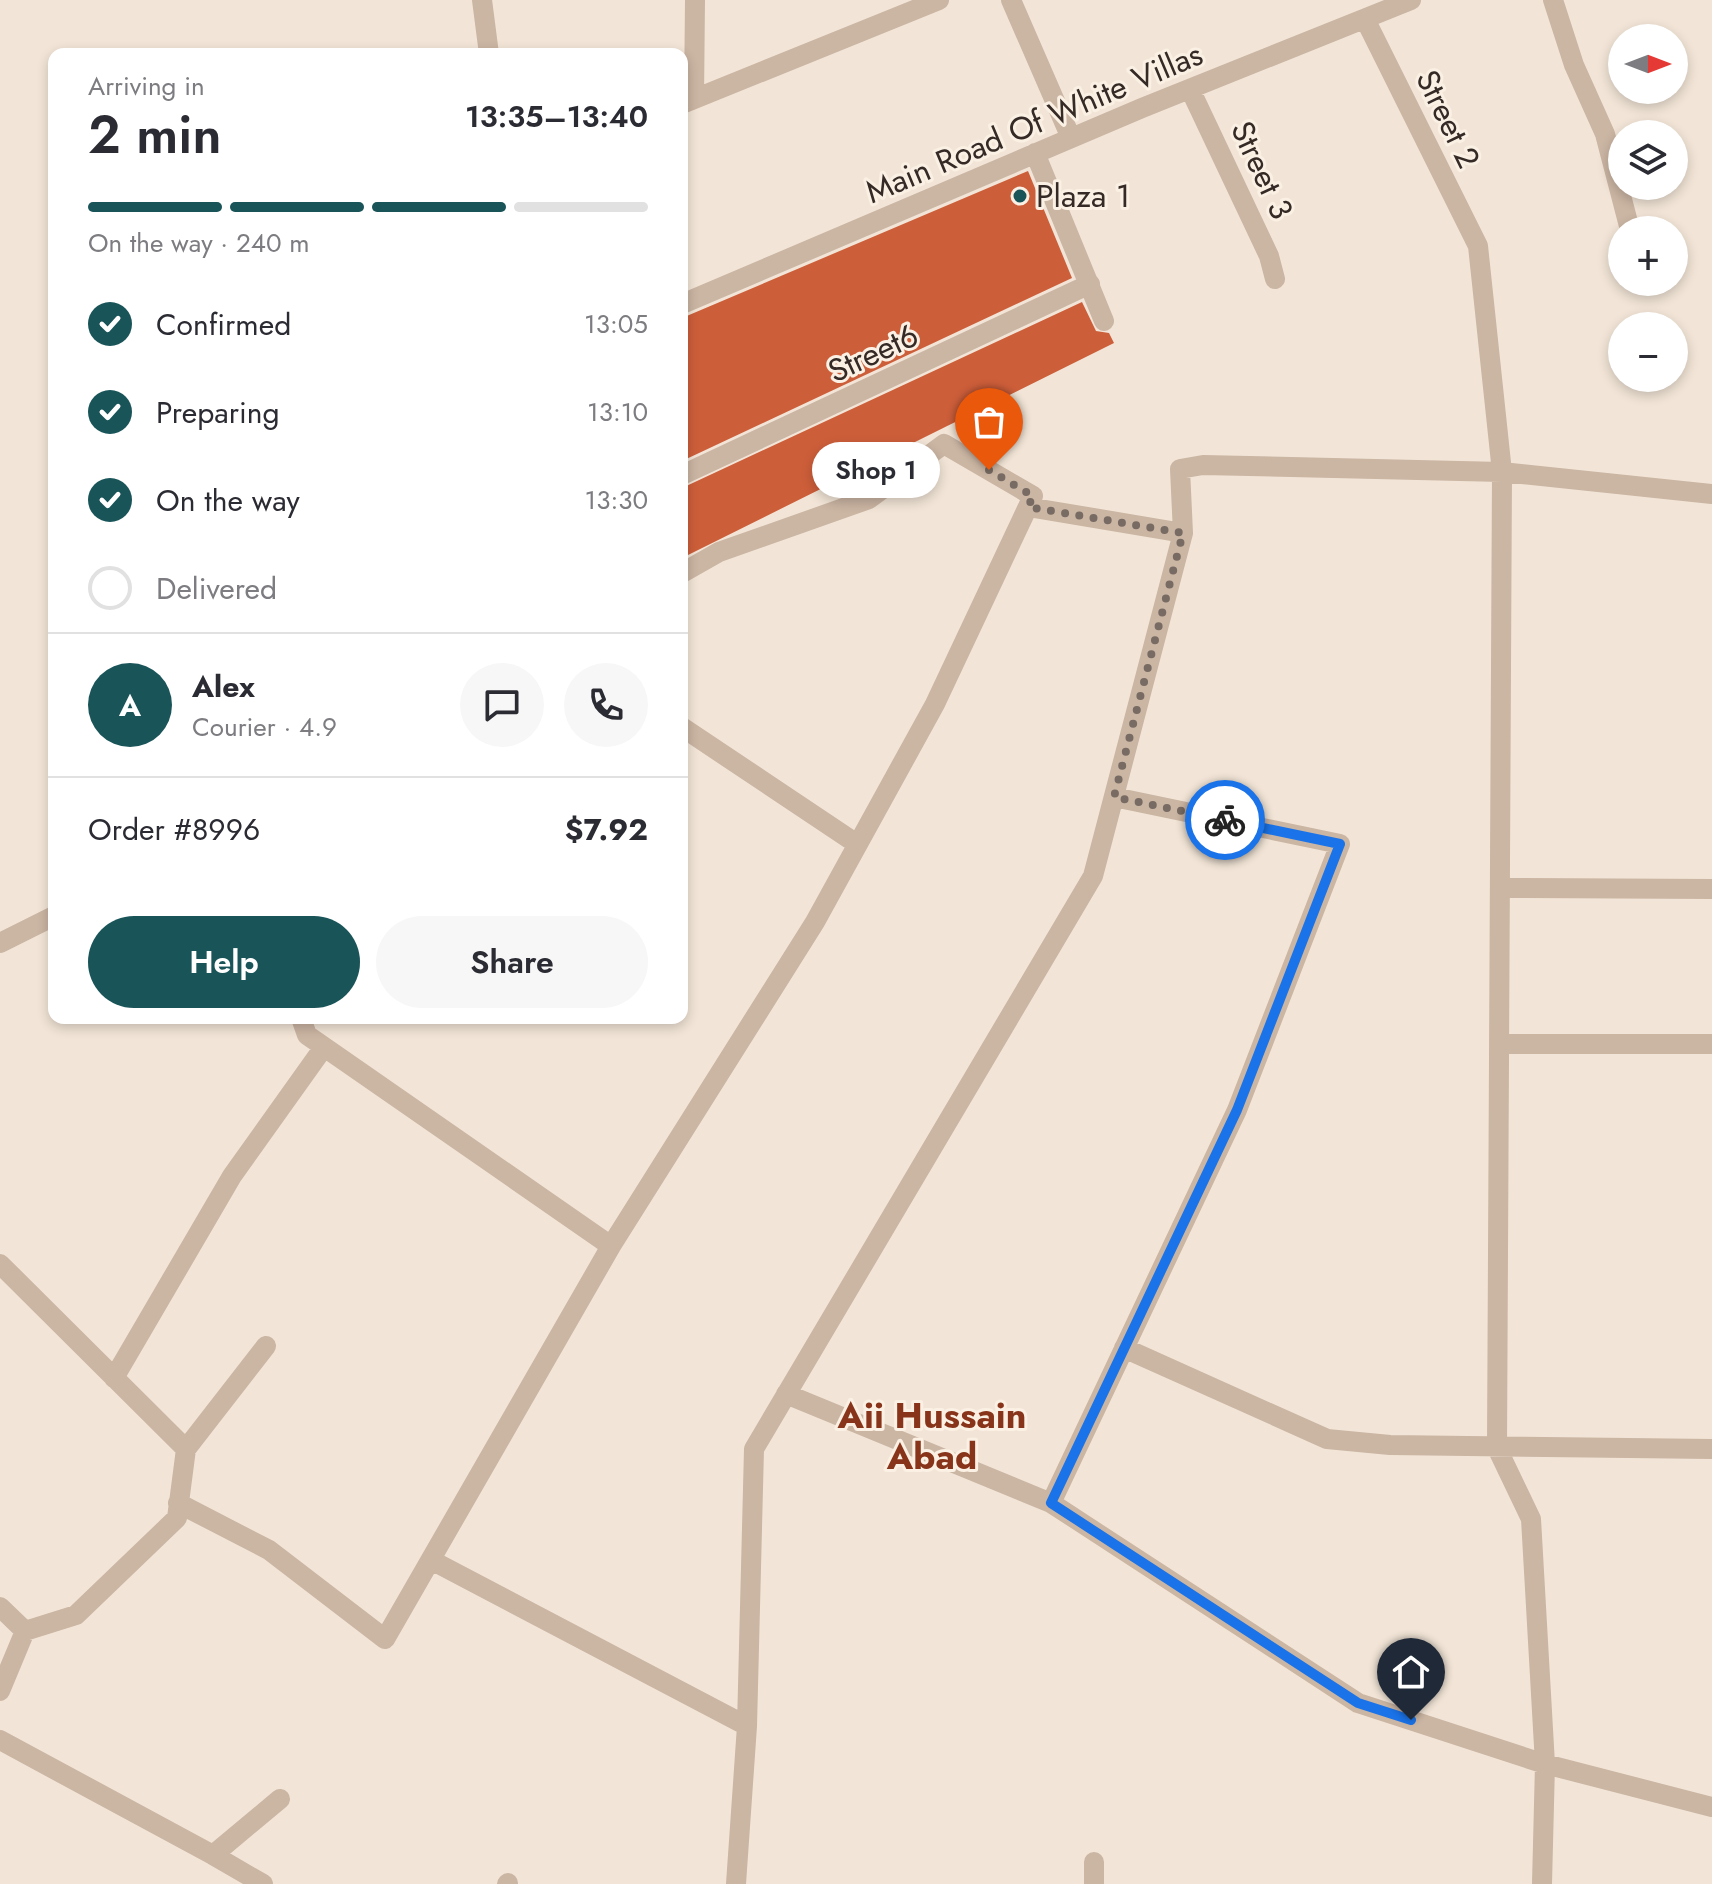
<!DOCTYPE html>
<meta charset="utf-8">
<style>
:root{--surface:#fff;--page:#f7f7f7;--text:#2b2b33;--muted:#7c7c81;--line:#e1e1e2;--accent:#195459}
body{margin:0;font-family:Jost,sans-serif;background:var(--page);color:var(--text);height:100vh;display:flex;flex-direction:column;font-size:30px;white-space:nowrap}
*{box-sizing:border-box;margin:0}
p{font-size:26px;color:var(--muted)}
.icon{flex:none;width:44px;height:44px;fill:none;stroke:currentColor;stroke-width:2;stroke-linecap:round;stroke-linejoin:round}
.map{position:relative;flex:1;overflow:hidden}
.sheet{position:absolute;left:48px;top:48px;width:640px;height:976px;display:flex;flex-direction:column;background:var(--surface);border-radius:16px;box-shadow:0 4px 12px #0003}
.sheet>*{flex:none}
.needle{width:52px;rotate:90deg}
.buttons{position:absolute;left:1608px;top:24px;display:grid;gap:16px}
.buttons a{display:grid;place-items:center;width:80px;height:80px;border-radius:50%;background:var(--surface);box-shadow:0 4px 12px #0003;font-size:40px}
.pin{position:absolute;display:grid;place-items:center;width:68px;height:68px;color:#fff;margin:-82px -34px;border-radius:50% 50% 50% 0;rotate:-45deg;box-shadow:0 0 8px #0007}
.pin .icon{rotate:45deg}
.courier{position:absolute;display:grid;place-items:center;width:80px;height:80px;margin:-40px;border:6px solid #1a73e8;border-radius:50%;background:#fff;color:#222;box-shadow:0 2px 10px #0007}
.bubble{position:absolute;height:56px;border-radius:28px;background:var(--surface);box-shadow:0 4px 12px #0003;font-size:26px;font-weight:600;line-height:56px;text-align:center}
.summary em{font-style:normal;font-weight:600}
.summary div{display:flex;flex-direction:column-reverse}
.summary{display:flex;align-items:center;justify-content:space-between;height:136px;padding:0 40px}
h1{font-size:52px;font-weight:600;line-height:60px}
.bar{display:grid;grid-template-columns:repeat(4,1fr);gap:12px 8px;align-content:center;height:96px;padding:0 40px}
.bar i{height:10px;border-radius:6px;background:var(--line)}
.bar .selected{background:var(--accent)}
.bar p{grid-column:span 4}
.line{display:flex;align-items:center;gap:20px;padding:0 40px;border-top:2px solid var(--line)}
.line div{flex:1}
.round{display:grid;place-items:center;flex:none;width:84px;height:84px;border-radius:42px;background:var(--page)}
ol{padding:0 40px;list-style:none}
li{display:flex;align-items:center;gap:24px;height:88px}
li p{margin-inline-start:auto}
li .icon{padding:8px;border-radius:50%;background:var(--accent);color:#fff;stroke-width:4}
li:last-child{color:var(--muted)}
li i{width:44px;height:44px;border:4px solid var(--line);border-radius:50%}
.primary-button{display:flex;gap:16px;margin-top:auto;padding:16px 40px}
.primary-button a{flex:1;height:92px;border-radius:48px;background:var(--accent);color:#fff;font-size:32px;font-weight:600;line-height:92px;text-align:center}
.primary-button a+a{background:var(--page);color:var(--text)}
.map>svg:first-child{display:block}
.building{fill:#cd5e3a}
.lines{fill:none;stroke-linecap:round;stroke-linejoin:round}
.street{stroke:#cbb5a3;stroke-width:20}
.done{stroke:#776b63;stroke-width:8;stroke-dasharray:0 14.4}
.route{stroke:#1a73e8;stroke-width:10}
.poi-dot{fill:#195459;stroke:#faf0e3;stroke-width:3}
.labels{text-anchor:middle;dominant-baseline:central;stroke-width:6;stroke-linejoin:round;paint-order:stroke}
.street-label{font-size:32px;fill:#352a25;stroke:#faf0e3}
.poi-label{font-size:32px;fill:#352a25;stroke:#faf0e3;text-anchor:start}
.quarter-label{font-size:36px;font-weight:bold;fill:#88341a;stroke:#faf0e3}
</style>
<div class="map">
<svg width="1712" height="1884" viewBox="0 0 1712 1884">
<rect width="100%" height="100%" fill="#f2e5d7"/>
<!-- building -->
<path class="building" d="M1028,171L1072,278L682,461V318Z
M1082,302L1096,331L1109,333L1114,343L682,558V488Z"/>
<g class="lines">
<!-- street -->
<path class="street" d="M482,0L489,54
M1011,0L1071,138
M1553,0L1574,65L1605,134L1630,230
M1365,19L1478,246L1502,472L1497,1448L1531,1519L1545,1764L1542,1884
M1190,89L1269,256L1275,279
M694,99L695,0
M682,104L939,0
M1035,153L1104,321
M682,304L1142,108L1411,0
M682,475L1090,284
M1183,533L1180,469L1203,465L1502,472L1712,494
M682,727L857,844
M1114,797L1340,844L1237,1110L1051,1503L1358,1703L1545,1764L1712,1807
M1500,888L1712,889
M0,943L54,916
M1499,1044H1712
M611,1246L815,922L935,704L1033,496L944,444L869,499L719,552L682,573
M0,1264L186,1449L177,1518L76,1615L25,1631L0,1691
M1124,1348L1327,1439L1390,1445L1712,1449
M114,1378L232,1176L324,1047
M786,1394L1051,1503
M186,1449L266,1346
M178,1503L269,1550L385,1639L611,1246L307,1035L301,1018
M431,1560L747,1726L754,1449L1093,876L1183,533L1028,507
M0,1607L25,1631
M0,1740L213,1855L280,1799
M213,1855L263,1884
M507,1884L508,1883
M736,1884L747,1726
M1094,1884V1862"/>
</g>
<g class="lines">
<!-- done -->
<path class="done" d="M989,470L1033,496L1028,507L1183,533L1114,797L1225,820"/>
<!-- route -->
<path class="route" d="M1225,820L1340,844L1237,1110L1051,1503L1358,1703L1411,1720"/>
</g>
<!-- markers -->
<circle class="poi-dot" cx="1020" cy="196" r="8"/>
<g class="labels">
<!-- street labels -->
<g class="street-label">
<text transform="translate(1448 119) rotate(64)">Street 2</text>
<text transform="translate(1034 123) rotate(-23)">Main Road Of White Villas</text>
<text transform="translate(1262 170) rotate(65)">Street 3</text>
<text transform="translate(873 353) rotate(-25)">Street6</text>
</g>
<!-- poi labels -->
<g class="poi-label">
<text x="1036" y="196">Plaza 1</text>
</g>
<!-- quarter labels -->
<g class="quarter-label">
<text x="932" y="1415">Aii Hussain<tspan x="932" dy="41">Abad</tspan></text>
</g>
</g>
</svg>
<div class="buttons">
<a><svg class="needle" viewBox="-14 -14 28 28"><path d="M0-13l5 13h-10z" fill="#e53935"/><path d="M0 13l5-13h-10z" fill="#7c7c81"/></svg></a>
<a><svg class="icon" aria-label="layers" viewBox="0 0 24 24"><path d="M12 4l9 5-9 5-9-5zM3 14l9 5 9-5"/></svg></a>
<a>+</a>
<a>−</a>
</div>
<div class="pin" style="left:989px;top:470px;background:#ea580c"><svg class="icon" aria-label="bag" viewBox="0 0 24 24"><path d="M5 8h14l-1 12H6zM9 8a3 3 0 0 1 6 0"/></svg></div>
<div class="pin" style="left:1411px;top:1720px;background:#1f2937"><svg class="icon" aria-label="home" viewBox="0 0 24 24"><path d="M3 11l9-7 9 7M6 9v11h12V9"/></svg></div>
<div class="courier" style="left:1225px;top:820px"><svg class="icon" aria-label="bike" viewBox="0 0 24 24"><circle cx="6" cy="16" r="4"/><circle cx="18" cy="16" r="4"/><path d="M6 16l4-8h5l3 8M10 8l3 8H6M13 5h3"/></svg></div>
<div class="bubble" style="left:812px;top:442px;width:128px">Shop 1</div>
<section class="sheet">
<div class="summary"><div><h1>2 min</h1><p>Arriving in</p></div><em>13:35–13:40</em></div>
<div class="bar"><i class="selected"></i><i class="selected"></i><i class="selected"></i><i></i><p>On the way · 240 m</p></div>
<ol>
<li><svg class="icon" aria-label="check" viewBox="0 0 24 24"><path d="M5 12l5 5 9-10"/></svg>Confirmed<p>13:05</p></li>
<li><svg class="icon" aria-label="check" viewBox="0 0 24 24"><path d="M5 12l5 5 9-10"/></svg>Preparing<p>13:10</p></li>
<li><svg class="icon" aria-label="check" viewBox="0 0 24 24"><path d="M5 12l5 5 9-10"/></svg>On the way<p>13:30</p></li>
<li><i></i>Delivered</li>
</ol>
<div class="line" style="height:144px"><b class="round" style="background:var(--accent);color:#fff">A</b><div><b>Alex</b><p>Courier · 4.9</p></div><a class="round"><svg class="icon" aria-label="chat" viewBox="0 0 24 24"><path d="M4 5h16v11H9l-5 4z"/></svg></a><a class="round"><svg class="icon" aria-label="phone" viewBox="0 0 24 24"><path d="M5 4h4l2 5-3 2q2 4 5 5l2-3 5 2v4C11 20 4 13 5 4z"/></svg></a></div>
<div class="line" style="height:104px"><div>Order #8996</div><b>$7.92</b></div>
<div class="primary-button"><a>Help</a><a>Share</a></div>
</section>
</div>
